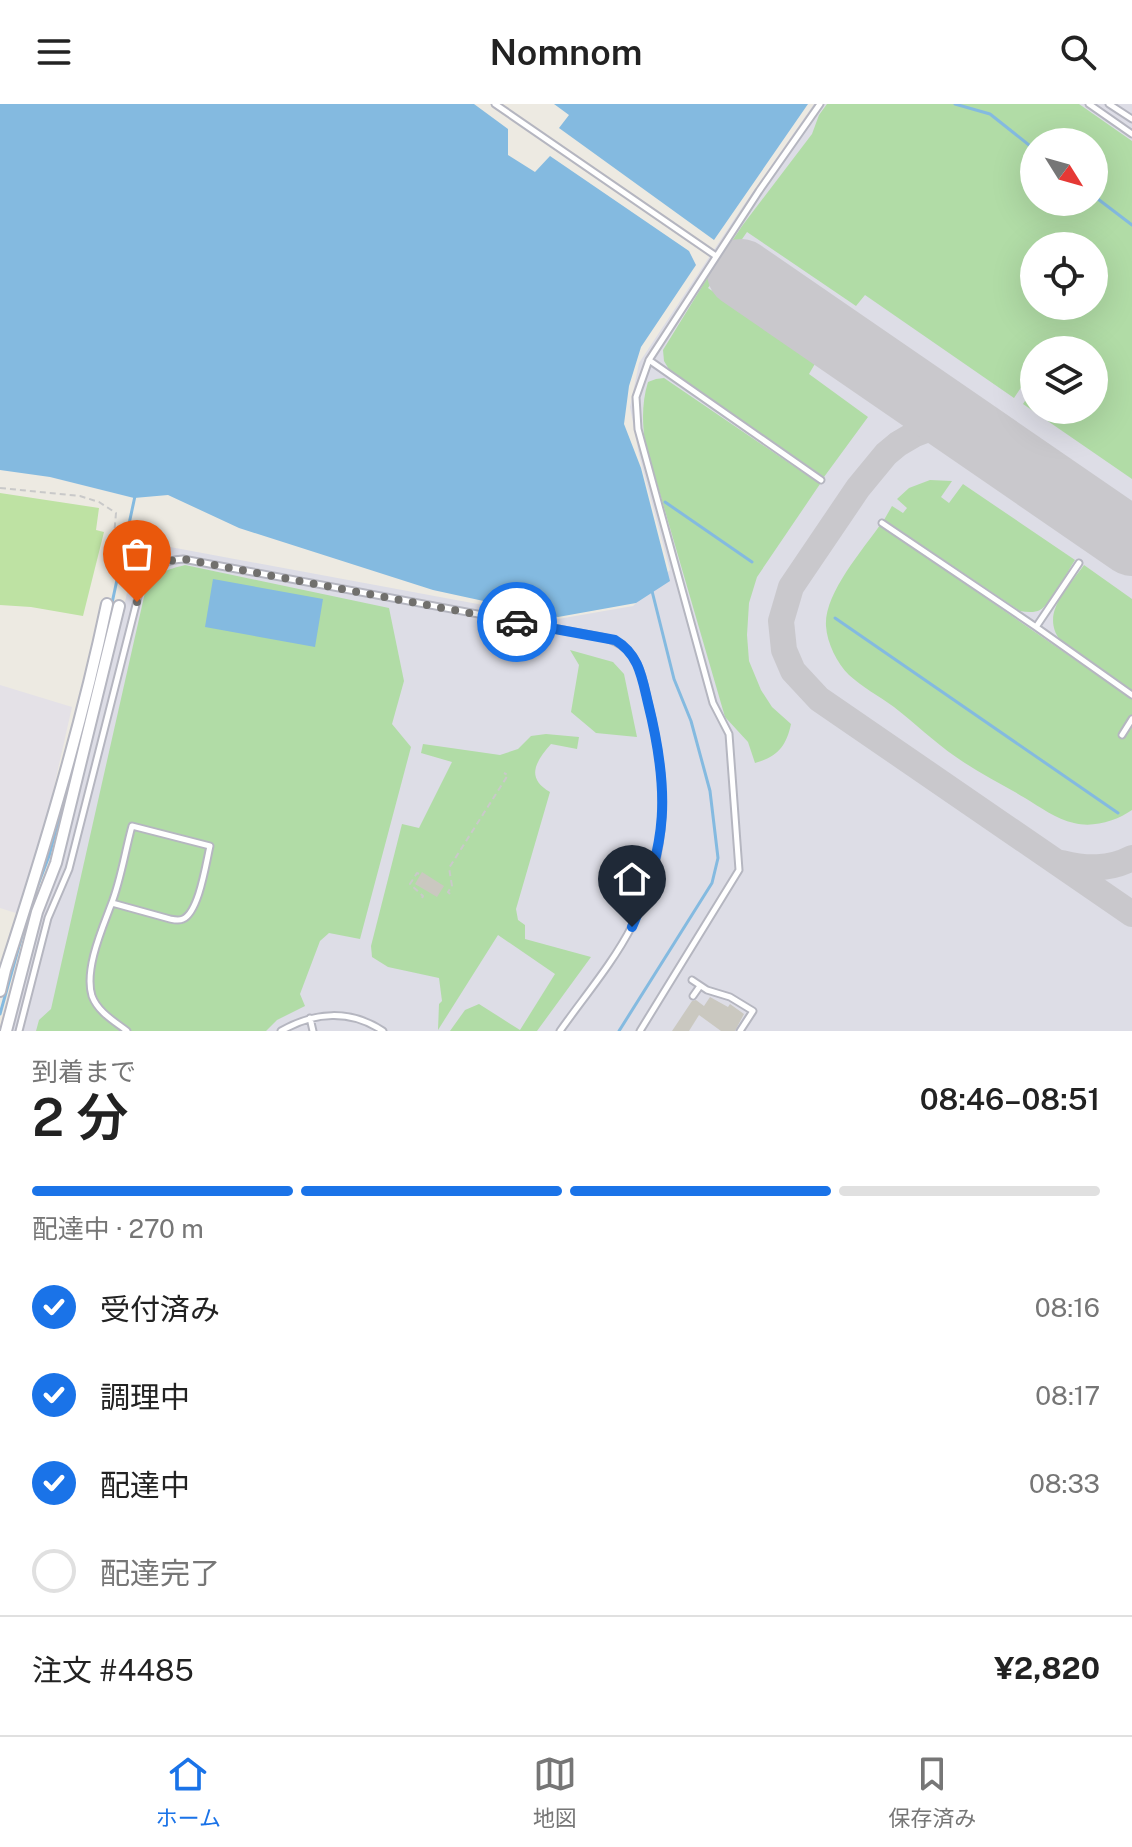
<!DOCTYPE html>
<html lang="ja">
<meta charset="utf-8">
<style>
:root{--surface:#fff;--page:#f2f2f2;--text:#222;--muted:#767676;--line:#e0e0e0;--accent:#1a73e8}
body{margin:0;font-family:"Public Sans","Noto Sans JP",sans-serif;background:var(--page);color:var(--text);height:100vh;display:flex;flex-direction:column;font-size:30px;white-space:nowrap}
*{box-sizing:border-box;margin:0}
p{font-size:26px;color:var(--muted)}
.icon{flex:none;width:44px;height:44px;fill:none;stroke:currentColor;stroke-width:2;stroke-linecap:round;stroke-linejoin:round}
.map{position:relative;height:927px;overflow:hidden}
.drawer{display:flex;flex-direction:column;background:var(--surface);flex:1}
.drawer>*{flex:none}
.needle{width:52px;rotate:127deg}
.tools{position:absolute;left:1020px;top:24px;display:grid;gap:16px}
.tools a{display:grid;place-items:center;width:88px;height:88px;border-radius:50%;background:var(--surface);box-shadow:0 8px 32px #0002;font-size:40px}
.pin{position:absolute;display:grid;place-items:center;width:68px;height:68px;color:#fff;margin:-82px -34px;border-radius:50% 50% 50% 0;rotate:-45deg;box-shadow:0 0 8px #0007}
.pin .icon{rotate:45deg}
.courier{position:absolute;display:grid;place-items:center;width:80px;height:80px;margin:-40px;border:6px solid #1a73e8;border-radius:50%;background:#fff;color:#222;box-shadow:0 2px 10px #0007}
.headline em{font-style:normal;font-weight:600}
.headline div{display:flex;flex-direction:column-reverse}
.headline{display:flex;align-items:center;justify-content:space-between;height:136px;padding:0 32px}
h1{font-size:52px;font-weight:600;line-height:60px}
.bar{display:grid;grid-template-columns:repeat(4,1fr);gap:12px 8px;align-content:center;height:96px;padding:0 32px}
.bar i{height:10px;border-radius:6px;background:var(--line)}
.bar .on{background:var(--accent)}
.bar p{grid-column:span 4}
.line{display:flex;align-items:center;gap:20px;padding:0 32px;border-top:2px solid var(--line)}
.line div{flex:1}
ol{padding:0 32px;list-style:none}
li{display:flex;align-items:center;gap:24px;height:88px}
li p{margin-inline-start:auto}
li .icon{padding:8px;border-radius:50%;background:var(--accent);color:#fff;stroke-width:4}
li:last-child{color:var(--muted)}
li i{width:44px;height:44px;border:4px solid var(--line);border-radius:50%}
header{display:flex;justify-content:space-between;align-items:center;height:104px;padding:0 32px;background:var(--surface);font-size:36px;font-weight:600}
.tab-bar{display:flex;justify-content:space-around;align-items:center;height:112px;border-top:2px solid var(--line);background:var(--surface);font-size:22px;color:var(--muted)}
.tab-bar a{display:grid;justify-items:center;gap:4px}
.tab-bar .on{color:var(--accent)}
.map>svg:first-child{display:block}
.industrial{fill:#e4e1e7}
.airport{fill:#dddde6;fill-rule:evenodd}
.green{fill:#b1dca6;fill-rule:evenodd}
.pitch{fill:#bee2a3}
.water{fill:#84bae0}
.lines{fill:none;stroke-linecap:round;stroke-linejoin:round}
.stream{stroke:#84bae0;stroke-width:3}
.taxiway{stroke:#c9c8cc;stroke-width:26}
.runway{stroke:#c9c8cc;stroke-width:68}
.building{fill:#cac8c0}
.service-casing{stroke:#b5b6c0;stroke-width:9}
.minor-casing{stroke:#b5b6c0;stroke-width:14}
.path{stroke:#c9c9c9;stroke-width:2;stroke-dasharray:6 4;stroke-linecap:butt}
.service{stroke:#fff;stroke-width:5}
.minor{stroke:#fff;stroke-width:10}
.done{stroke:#71706d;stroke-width:8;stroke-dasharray:0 14.4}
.route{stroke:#1a73e8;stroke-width:10}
</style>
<header><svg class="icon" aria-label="menu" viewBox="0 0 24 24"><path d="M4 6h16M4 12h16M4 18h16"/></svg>Nomnom<svg class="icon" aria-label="search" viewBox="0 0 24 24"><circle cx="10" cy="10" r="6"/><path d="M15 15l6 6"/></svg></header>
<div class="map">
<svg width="1132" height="927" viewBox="0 0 1132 927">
<rect width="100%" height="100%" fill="#edeae2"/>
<!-- industrial -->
<path class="industrial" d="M0,581L72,603L44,727L19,810L0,804Z"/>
<!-- airport -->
<path class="airport" d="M814,0H1132V927H10L39,814L62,760L119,526L138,437L558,515L633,502L670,466L639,351L630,303L639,259L741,105ZM1034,38H1094V98H1034ZM1034,142H1094V202H1034ZM1034,246H1094V306H1034Z"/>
<!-- green -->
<path class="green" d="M827,0H1079L1132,37V375L1023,300L1034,283V306H1094V246H1034V281L1026,276L1014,294L865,191L856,202L747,128L708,184L816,258L809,270L868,313L824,373L670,267L664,257L663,246L703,181L742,122L812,30L819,11ZM1034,38H1094V98H1034ZM1034,142H1094V202H1034Z
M664,274L820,380L757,473L749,499L747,531L749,557L761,586L772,603L791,620C786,643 777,653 755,659L748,638L725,613L645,338C642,318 642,297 648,278L656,275Z
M930,376L952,377L941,393L949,399L963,380L1075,456C1067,468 1052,499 1040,506C1034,509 1027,508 1020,507L884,416L892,402L903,409L907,404L897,395L909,384Z
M880,421L1132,595V612L1119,631L1123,634L1132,621V706C1116,717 1093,724 1074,719C1056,715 1040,703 1025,694C1002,680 977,668 956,653C934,638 915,619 894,603C879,592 862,583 849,571C837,559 827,539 826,522C824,490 862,447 880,421Z
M185,461L389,504L404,577L392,620L411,643L360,835L329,829L320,837L300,890L305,902L277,916L266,927H131L122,925V927H36L39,916L51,905L146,484C158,468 166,466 185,461Z
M1084,461L1132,495V587L1060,536C1040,509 1068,484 1084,461Z
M570,546L613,558L624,570L637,633L596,629L571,608L579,561Z
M546,630L579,633L577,645L551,640C536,657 525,674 550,688L516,805L518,816L525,821V835L591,853L537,927H450L465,906L479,900L520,926L555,870L498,831L438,926L439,900L442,897L439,874L388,863L372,853L371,842L402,720L419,724L452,658L421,649L423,640L500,651L518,645L531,632Z"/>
<!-- pitch -->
<path class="pitch" d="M0,389L99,404L96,426L104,428L83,512L31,503L0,501Z"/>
<!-- water -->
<path class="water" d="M0,0H474L508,25V51L535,68L550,52L689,147L696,161L641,243L629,282L624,320L641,364L670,477L636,499L558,513L433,486L239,424L168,391L134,394L50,373L0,366Z
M554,0H808L714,136L559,24L569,11Z
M213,475L323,495L315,543L205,523Z"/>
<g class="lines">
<!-- stream -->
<path class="stream" d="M955,0L990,10L1034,45
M1094,92L1132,121
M665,398L752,458
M835,514L1118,709
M103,541L135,392
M34,791L49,752L71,668
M0,910L26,817
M619,927L712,779L718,754L710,687L691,617L674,575L652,487"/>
<!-- taxiway -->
<path class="taxiway" d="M954,315L915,330L898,340L886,350L858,384L791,483L781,517L784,546L793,567L819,595L1132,810
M1062,759C1086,765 1109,766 1132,754"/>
<!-- runway -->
<path class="runway" d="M741,169L1132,438"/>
</g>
<!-- building -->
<path class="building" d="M422,768L444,782L437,793L415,780Z
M710,893L728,903L730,900L744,910L735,927H721L699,911L689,927H672L692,897L696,896L704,902Z"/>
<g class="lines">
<defs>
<path id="service" d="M495,0L716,152
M1089,0L1132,30
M1109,0L1132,15
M649,256L821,376
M882,419L1036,523L1132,591
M1036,523L1079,459
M1122,631L1132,615
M112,799L170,815C175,816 179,817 183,815C199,808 206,759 210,742L132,722C125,747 121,776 111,801C102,825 84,866 92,892C98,908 114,917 127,927
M692,876L707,886L730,893L753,907L740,927
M693,892L700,882
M310,914L313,927
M19,927L48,814L69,765L141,481C152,465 163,456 183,455L601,533C640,542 641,570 649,602C668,681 670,748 632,822C613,859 584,893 560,927
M281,927C314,908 350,905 383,927
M640,927L739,766L729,630L713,599L638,325L636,293L649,256L759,87L820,0"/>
<path id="minor" d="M0,887L5,866C44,746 81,624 107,500
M6,927L37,808L56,759L119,502"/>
</defs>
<!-- service casing -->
<use href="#service" class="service-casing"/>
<!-- minor casing -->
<use href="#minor" class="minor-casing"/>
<!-- path -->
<path class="path" d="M0,384L80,392L99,398L116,409L114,432
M419,770L417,769L410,780L423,792L422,794
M450,790L448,788L452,782L449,764L508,671L504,669"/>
<!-- service -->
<use href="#service" class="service"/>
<!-- minor -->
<use href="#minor" class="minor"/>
</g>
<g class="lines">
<!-- done -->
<path class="done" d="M137,498C144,471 155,457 183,455L517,518"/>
<!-- route -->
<path class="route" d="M517,518L615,536C639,550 642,574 648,599C670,687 668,740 632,823"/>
</g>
</svg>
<div class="tools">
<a><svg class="needle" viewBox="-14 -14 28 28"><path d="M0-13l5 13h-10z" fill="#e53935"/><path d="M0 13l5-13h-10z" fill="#767676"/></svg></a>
<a><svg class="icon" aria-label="locate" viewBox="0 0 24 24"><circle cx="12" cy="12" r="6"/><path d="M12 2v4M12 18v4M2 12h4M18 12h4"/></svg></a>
<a><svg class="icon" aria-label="layers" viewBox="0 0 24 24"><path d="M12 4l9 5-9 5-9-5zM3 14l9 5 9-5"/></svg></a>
</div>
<div class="pin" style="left:137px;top:498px;background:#ea580c"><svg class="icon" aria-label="bag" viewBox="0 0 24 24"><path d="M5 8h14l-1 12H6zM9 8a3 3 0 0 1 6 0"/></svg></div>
<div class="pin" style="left:632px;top:823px;background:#1f2937"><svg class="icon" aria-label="home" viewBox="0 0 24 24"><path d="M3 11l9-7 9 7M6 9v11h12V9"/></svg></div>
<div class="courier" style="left:517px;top:518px"><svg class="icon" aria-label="car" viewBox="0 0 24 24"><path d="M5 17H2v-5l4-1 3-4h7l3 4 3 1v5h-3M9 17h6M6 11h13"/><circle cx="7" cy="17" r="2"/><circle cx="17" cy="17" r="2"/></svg></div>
</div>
<section class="drawer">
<div class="headline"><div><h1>2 分</h1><p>到着まで</p></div><em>08:46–08:51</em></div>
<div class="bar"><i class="on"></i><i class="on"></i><i class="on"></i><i></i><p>配達中 · 270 m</p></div>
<ol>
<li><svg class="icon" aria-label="check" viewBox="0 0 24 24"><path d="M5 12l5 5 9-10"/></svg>受付済み<p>08:16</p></li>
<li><svg class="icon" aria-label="check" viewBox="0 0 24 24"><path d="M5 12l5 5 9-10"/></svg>調理中<p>08:17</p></li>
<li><svg class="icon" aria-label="check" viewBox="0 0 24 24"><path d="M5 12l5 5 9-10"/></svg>配達中<p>08:33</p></li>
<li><i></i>配達完了</li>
</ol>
<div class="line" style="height:104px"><div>注文 #4485</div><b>¥2,820</b></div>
</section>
<nav class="tab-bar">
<a class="on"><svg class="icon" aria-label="home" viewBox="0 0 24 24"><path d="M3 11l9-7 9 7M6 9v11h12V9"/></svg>ホーム</a>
<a><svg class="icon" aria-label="map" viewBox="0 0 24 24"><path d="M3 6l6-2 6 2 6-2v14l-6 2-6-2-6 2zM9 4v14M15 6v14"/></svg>地図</a>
<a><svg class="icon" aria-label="saved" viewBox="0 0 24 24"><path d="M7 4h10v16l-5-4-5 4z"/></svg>保存済み</a>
</nav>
